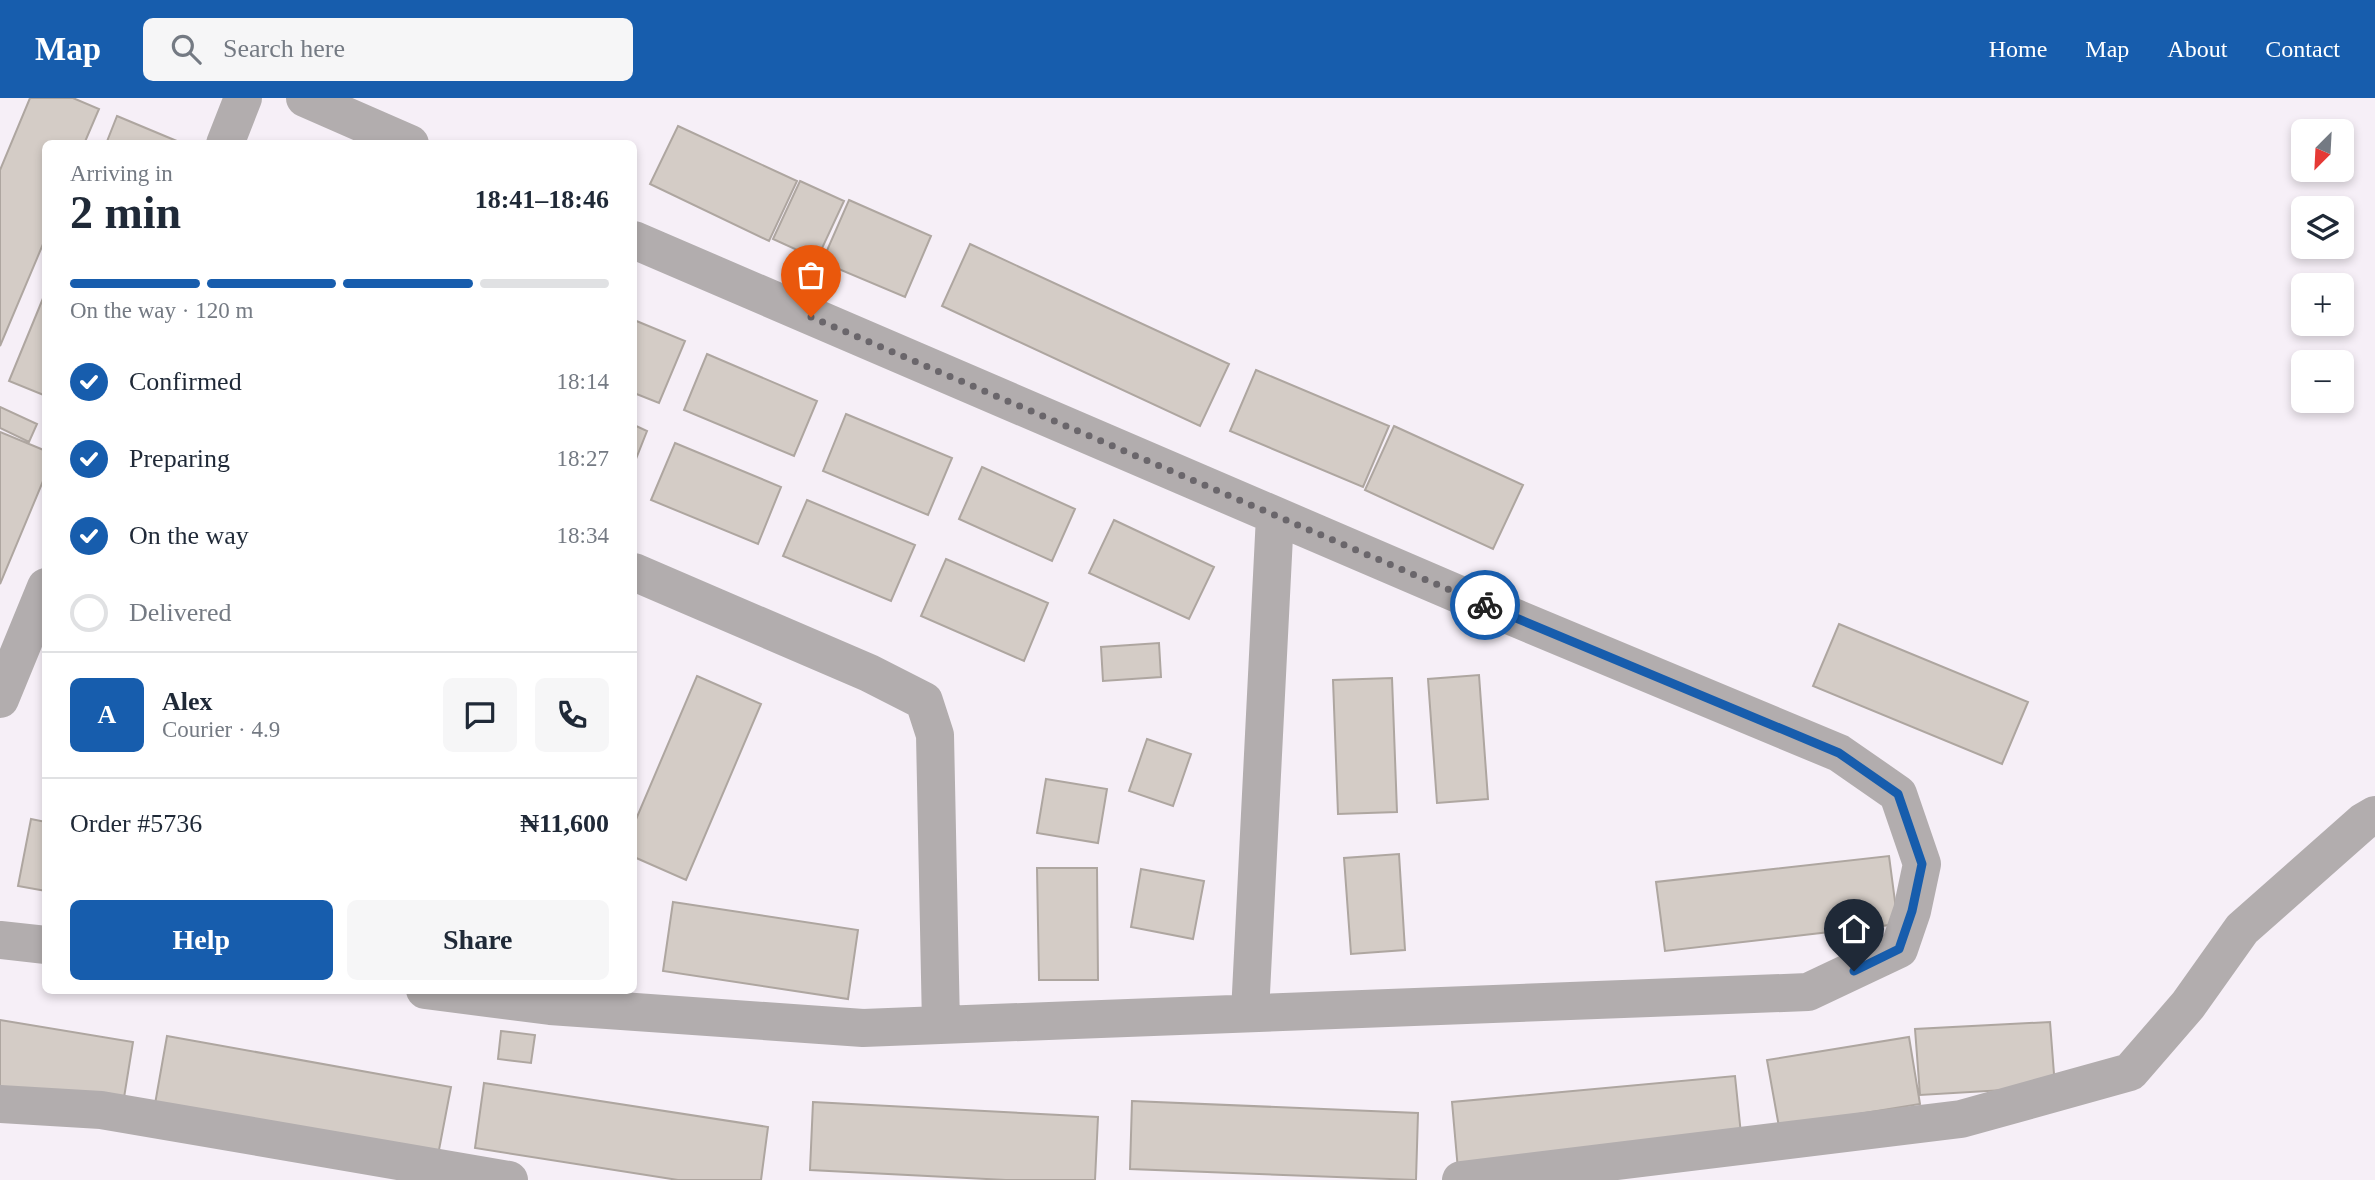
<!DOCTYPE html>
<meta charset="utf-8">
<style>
:root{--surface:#fff;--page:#f6f6f7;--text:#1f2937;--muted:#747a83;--line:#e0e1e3;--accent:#175dad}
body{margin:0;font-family:Georgia,serif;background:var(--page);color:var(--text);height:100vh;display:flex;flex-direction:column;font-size:26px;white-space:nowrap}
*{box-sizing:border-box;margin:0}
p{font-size:23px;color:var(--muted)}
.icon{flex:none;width:38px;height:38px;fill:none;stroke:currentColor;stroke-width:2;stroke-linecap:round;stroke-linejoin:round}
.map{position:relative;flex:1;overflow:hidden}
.details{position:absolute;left:42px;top:42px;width:595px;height:854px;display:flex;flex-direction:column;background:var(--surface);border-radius:10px;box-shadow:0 4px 10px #0003}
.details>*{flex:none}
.needle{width:46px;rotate:204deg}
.tools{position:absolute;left:2291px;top:21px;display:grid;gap:14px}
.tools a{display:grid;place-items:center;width:63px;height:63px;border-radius:10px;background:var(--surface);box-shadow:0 4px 10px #0003;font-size:35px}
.pin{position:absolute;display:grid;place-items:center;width:60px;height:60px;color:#fff;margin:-72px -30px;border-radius:50% 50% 50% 0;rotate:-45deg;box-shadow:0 0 7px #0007}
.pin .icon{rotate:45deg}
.courier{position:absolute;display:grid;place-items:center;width:70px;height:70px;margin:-35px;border:5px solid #175dad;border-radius:50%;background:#fff;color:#222;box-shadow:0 2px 9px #0007}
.overview em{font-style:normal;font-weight:800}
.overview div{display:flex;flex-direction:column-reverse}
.overview{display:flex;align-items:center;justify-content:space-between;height:119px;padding:0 28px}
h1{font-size:46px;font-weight:800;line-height:52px}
.bar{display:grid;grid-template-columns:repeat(4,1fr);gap:10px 7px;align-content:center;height:84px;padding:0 28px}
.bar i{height:9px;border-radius:5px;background:var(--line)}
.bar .selected{background:var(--accent)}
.bar p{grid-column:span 4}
.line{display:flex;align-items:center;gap:18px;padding:0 28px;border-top:2px solid var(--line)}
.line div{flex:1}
.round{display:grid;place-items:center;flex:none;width:74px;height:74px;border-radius:10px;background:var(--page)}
ol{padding:0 28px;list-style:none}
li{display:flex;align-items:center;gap:21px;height:77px}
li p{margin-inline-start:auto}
li .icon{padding:7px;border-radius:50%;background:var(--accent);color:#fff;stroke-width:4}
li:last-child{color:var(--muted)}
li i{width:38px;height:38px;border:4px solid var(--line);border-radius:50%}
.action{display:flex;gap:14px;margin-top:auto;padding:14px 28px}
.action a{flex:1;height:80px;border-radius:10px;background:var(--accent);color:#fff;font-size:28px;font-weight:800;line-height:80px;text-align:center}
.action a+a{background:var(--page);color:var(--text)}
header{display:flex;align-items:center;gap:42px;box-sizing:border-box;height:98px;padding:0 35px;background:var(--accent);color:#fff}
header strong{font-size:33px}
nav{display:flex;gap:38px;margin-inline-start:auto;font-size:24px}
.search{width:490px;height:63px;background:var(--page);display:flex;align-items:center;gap:18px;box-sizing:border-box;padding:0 24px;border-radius:10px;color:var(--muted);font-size:26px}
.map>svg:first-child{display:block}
.building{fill:#d4ccc6;stroke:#aea6a0;stroke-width:2}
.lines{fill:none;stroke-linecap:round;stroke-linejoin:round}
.minor{stroke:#b2adae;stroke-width:38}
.done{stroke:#6a666b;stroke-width:7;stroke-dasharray:0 12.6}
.route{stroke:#175dad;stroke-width:9}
</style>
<header>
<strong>Map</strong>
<div class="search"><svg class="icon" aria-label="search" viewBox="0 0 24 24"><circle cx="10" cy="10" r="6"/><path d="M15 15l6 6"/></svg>Search here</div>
<nav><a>Home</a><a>Map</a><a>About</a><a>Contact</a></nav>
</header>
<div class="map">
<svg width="2375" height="1082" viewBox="0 0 2375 1082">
<rect width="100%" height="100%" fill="#f6eff7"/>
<!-- building -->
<path class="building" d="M30,0H73L99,11L84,46H46V139L0,248V72Z
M117,18L184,46H106Z
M678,28L797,83L769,143L650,86Z
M800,83L844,103L817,161L773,141Z
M849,102L931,138L905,199L822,164Z
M970,146L1229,266L1200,328L942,208Z
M46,193V298L9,283Z
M634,222L685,243L659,305L634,295Z
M707,256L817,303L794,358L684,312Z
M1256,272L1389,328L1363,389L1230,333Z
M0,309L37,326L29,344L0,330Z
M846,316L952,360L928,417L823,373Z
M634,327L647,333L634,366Z
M1394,328L1523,387L1493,451L1365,392Z
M0,334L46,353V376L0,486Z
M675,345L781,389L758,446L651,402Z
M982,369L1075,411L1052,463L959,421Z
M807,402L915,447L891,503L783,458Z
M1114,422L1214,469L1189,521L1089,475Z
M946,461L1048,505L1024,563L921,518Z
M1839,526L2028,604L2002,666L1813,588Z
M1159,545L1161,579L1103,583L1101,549Z
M1479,577L1488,701L1437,705L1428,581Z
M697,578L761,606L686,782L634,759V726Z
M1392,580L1397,714L1338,716L1333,582Z
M1147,641L1191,656L1173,708L1129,693Z
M1046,681L1107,691L1098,745L1037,735Z
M31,721L46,724V793L18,788Z
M1399,756L1405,852L1351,856L1344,760Z
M1889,758L1898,826L1665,853L1656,784Z
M1037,770H1097L1098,882H1039Z
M1141,771L1204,783L1193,841L1131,829Z
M673,804L858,832L848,901L663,873Z
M0,922L133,944L122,1012L0,992Z
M2050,924L2055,989L1920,997L1915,931Z
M501,933L535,937L531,965L498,961Z
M167,938L451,989L438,1057L155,1006Z
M1909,939L1920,1006L1779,1029L1767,962Z
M1735,978L1742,1046L1458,1072L1452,1004Z
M484,985L768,1029L761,1082H678L475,1050Z
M1132,1003L1418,1015L1416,1082L1130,1071Z
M813,1004L1098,1019L1095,1082H1006L810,1072Z"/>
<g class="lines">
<!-- minor -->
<path class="minor" d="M305,0L410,46
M225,46L243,0
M634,474L869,575L924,603L935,637L941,927
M0,601L46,489
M0,842L46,847
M425,892L550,908L863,930L1808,894L1899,851L1912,813L1922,766L1898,696L1839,655L1465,499L634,142
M1250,915L1275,418
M0,1006L101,1012L509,1082
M1461,1082L1961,1021L2130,974L2188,907L2242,831L2363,724L2375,717"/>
</g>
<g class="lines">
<!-- done -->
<path class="done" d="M811,219L1485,507"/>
<!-- route -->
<path class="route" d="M1485,507L1839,655L1898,696L1922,766L1912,813L1899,851L1854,873"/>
</g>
</svg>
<div class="tools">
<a><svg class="needle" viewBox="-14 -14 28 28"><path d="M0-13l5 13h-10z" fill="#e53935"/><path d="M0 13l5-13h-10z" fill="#747a83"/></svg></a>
<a><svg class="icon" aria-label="layers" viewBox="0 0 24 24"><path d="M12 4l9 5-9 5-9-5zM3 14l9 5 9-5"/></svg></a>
<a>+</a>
<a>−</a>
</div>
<div class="pin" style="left:811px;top:219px;background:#ea580c"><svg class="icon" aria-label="bag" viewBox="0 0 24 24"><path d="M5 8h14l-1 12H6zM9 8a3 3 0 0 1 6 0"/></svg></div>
<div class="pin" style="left:1854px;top:873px;background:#1f2937"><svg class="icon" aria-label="home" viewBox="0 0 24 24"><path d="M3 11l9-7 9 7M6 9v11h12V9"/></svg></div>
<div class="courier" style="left:1485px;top:507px"><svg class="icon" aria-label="bike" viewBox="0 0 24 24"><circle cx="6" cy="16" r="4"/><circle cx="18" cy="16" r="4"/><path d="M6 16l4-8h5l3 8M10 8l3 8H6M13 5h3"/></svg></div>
<section class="details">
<div class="overview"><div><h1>2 min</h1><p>Arriving in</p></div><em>18:41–18:46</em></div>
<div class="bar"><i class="selected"></i><i class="selected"></i><i class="selected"></i><i></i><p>On the way · 120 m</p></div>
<ol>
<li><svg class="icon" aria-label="check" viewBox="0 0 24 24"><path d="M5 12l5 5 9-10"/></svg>Confirmed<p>18:14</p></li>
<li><svg class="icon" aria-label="check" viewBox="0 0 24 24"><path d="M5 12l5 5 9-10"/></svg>Preparing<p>18:27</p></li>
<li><svg class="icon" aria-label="check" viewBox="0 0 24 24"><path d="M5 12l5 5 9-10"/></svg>On the way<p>18:34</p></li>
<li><i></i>Delivered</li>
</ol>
<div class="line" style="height:126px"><b class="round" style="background:var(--accent);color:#fff">A</b><div><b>Alex</b><p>Courier · 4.9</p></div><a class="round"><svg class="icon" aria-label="chat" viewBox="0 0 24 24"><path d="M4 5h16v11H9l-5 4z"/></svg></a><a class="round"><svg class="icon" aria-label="phone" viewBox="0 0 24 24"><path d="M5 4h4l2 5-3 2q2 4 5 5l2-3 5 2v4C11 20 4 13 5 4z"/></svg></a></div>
<div class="line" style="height:91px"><div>Order #5736</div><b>₦11,600</b></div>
<div class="action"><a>Help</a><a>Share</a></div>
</section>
</div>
